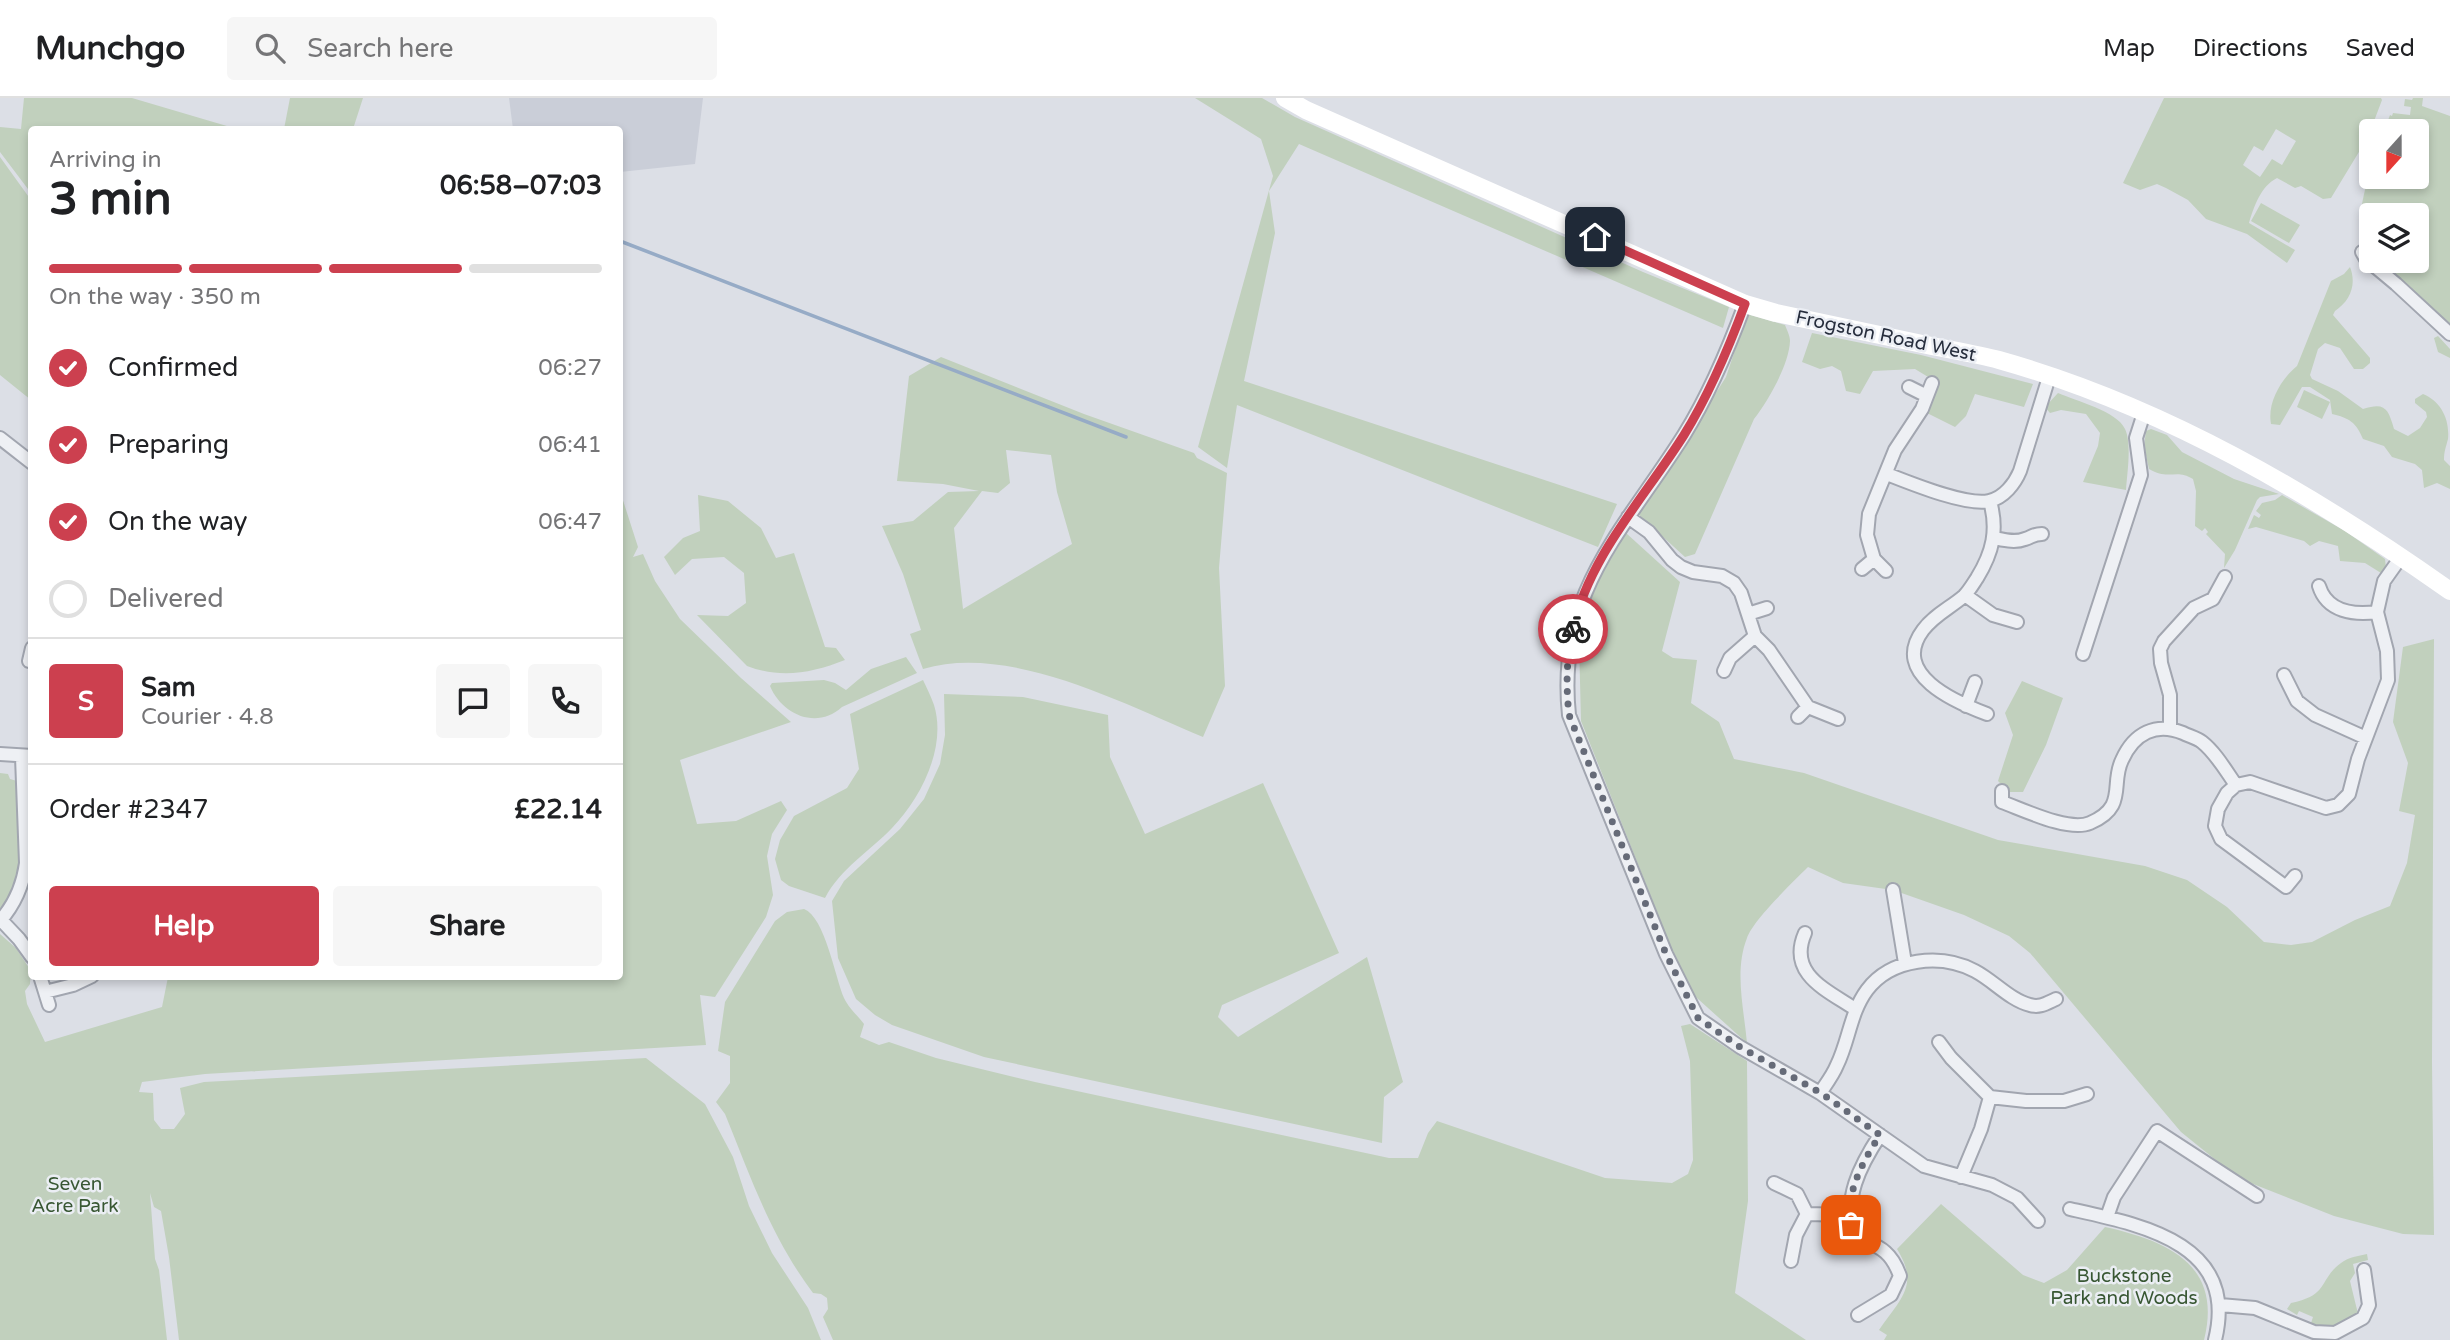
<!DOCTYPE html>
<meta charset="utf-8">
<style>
:root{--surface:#fff;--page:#f6f6f6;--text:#202124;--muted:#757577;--line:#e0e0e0;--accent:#cc404f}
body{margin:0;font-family:"Varela Round",sans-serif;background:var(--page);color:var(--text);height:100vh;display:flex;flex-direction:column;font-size:26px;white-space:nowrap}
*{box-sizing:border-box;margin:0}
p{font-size:23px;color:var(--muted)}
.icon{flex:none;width:38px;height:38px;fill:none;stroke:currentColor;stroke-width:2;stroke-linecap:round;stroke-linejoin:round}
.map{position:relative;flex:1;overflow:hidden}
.sheet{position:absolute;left:28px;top:28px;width:595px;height:854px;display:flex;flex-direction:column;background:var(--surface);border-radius:7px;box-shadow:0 4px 10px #0003}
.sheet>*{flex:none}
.needle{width:46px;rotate:201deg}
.fabs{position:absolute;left:2359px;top:21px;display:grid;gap:14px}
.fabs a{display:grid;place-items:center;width:70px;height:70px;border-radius:7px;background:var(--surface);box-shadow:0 4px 10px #0003;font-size:35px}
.pin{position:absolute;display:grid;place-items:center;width:60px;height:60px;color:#fff;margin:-30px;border-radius:14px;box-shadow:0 4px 10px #0006}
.courier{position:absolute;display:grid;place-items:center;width:70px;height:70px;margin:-35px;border:5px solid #cc404f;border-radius:50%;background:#fff;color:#222;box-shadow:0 2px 9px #0007}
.overview em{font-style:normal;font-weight:700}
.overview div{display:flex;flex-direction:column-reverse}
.overview{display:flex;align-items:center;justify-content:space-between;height:119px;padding:0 21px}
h1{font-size:46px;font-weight:700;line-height:52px}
.bar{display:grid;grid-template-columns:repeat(4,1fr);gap:10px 7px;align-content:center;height:84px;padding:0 21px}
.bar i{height:9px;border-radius:5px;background:var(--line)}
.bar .selected{background:var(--accent)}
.bar p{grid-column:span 4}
.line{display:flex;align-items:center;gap:18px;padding:0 21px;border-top:2px solid var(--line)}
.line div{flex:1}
.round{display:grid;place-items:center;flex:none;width:74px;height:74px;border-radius:7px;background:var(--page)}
ol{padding:0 21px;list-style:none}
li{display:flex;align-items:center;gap:21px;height:77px}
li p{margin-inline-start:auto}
li .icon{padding:7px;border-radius:50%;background:var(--accent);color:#fff;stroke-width:4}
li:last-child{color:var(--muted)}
li i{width:38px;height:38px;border:4px solid var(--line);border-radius:50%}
.button{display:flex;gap:14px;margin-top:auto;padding:14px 21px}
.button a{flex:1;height:80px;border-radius:7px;background:var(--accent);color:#fff;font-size:28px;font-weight:700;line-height:80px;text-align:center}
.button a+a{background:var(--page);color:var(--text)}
header{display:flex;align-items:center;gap:42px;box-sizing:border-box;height:98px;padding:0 35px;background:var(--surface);border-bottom:2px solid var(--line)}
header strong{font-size:33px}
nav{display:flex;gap:38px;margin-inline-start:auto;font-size:24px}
.search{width:490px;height:63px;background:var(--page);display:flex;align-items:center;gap:18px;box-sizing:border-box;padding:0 24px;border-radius:7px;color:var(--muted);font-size:26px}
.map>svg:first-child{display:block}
.built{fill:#caced8}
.green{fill:#c1d0bd;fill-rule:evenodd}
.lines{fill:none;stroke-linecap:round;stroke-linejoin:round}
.stream{stroke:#96abc6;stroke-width:3.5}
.minor-casing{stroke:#a2a6b0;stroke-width:16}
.minor{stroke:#eef0f4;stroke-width:12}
.secondary{stroke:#fff;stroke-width:18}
.done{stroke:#666b78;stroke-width:7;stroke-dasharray:0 12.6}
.route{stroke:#cc404f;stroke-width:9}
.labels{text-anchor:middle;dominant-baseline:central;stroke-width:5;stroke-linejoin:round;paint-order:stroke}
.street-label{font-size:19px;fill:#262d3c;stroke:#ebeef4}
.park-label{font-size:19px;fill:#385733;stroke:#ebeef4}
</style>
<header>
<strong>Munchgo</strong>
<div class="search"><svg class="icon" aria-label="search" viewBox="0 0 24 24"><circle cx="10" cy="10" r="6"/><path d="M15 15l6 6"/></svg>Search here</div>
<nav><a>Map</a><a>Directions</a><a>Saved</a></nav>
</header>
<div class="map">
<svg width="2450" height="1242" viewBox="0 0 2450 1242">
<rect width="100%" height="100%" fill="#dcdfe6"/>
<!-- built -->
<path class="built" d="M509,0H703L695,66L620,74V32L513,31Z"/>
<!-- green -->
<path class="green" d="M24,0H132L237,31L32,32L31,95L0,54V29L21,31Z
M290,0H363L353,31H284Z
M1195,0H1262L1295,19L1643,174L1729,209L1723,230L1299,46L1269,93L1275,135L1244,283L1617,406L1598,449L1237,307L1227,370L1198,349L1273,78L1261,41Z
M2164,0H2381L2382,2L2368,39L2331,100L2323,101L2301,88L2295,90L2277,80C2261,88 2254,108 2249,125L2295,152L2287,165L2247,136L2206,121L2188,102L2166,90L2157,86L2140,92L2123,85ZM2276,31L2296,43L2282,67L2272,61L2260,79L2243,67L2254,48L2263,53Z
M2413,0H2423L2422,8L2450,18V231L2375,163H2417V117H2371V159C2352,131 2363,100 2371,69V79H2417V33H2384L2390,17L2392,18L2393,15L2410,17L2411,9L2404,8L2405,1L2412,2Z
M0,59L31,102V302L0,277Z
M2261,105L2300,127L2289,145L2251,123Z
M2350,169C2357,187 2350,203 2335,213L2333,217L2370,260V265L2363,271H2354L2340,250L2325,245L2318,251L2310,277L2312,281L2338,293L2363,311C2385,304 2388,310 2394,331L2408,338L2420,330L2427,319L2426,314L2415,305V301L2423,296C2440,303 2450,320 2448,341C2446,349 2444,353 2444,362L2450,368V391L2437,385L2424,390L2422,372L2415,366L2392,359L2384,348L2363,341C2356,324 2349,320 2332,316L2330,302L2310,289H2302L2280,327L2271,326C2267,305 2281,281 2297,268L2331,183L2344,176Z
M1747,216L1785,227C1787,232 1790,238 1790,243C1789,267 1768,303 1754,321L1695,456L1685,459L1639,417L1726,279Z
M1812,235L1921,257L2033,286L2024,309L1975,296L1966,318L1955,329L1925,314L1938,285L1915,271L1873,273L1860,296L1846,293L1841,273L1832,268L1820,271L1802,264Z
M2438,238L2450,251V260L2438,254L2434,240Z
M941,259L1084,316L1194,355L1197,360L1227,375L1219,470L1225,588L1203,639C1124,606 1009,545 923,571L910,536L921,532L903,476L882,428L913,423L948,394L979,393L943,386L897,383L909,278ZM1006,352L1051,357L1057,394L1072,446L963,511L954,430L982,393L998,395L1010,385Z
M2304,292L2330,304L2322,321L2297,309Z
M2058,295C2076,303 2117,313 2125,331C2132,346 2127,376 2126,392L2083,384L2098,348L2100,335L2086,316L2061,312L2050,315L2045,309Z
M2151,331L2167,337L2182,354L2234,381L2279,396L2260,399L2257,402L2235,452L2224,470L2225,456L2206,436L2208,434L2205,430L2202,433L2195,428L2196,393L2193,381C2176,370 2169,383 2149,371L2144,348L2146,333Z
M620,393L638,449L633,459L643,456L655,483L680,521L741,580L791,624L680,662L697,726L736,723L781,703L787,712L772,736L767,758L773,797L766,819L715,899L700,897L706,947L205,976L142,984L139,994L153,995L154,1022L161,1031H174L185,1016L180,990L204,984L646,960L705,1006L733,1059L749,1108L772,1155L808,1210L821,1242H179L169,1159L161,1113L154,1109L150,1095L155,1161L159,1172L167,1242H0V836L16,850L31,873L30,886L25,893L27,906L45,944L162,909L168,879L620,878Z
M698,397L728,403L761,430L776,460L794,455L825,549L836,550L845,562C812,575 781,581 747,568L697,517L728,518L746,505L744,475L724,459L692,461L675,477L664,459L683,440L700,433Z
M2282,397L2345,433L2385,461L2386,470L2381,475L2365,465L2340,463L2338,448L2319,443L2310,448L2304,443L2256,429L2248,431L2254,417L2259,420L2261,417L2256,413L2262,405L2275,402Z
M1626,435L1680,484L1662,553L1673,560L1697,562L1691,605L1719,624L1734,661L1804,675L1998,742L2145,768L2187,782L2227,809L2264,844L2291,847L2312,844L2355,822L2390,808L2407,765L2415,717L2399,713L2408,665L2393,624L2403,549L2434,541L2432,964L2434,1137L2403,1136L2334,1118L2238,1080L2181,1034L2030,855L2009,838L1964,817L1893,792L1843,785L1808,769C1793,784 1753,822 1747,840C1734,873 1744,911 1747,945L1688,892L1581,623L1579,543L1595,488Z
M906,559L917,575L842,609C817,632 782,617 770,588L772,585L824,582L835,585L846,592L871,571Z
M923,582C927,590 931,599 934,607C947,649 921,700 892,730C869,754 841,770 825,800L789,788L781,782L775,761L780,742L794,718L847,690L859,671L850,616Z
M2022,583L2063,600L2046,647L2023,694H2009L1998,683L2013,637L2005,615Z
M944,596L1023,599L1108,617L1110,659L1145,736L1263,685L1339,855L1222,907L1218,919L1238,939L1367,859L1403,984L1384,999L1382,1045L984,959L892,927L875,917L856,901L838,860L832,803L844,783L900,731L924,701L940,666L945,637Z
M0,675L8,676L10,681L17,683V731L22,740L20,774L11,799L0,813Z
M804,811C825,819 835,879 844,900C848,909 858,918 864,926L860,939L879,947L889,944L936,960L1035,984L1389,1060H1418L1428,1035L1437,1023L1605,1080L1672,1085L1688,1076L1693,1062L1690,963L1681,928L1690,926L1747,963L1748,1103L1735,1195L1806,1242H833L823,1219L828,1211L827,1200L821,1196L813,1195C771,1139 751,1080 725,1016L716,1004L730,985V958L718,953L725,904L775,823L787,814Z
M1941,1106L2023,1177L2044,1185L2067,1172L2105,1129C2168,1143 2223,1167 2204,1242H1884L1887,1237L1879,1232C1900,1201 1920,1188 1897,1151Z
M2367,1156L2368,1162L2353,1166L2355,1175L2350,1183L2359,1220C2342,1228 2329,1235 2311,1225L2313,1219L2299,1213L2297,1217L2287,1211L2291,1205C2330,1197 2318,1182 2341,1165C2349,1159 2358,1158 2367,1156Z"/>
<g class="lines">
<!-- stream -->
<path class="stream" d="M620,143L1126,339"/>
<defs>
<path id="minor" d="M2362,154L2366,161L2396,186L2450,236
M1745,206C1728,252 1710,295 1684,337C1623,434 1556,493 1569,617L1666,856L1698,920L1740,949L1820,995L1924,1068L1992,1087L2017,1100L2038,1123
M1909,289L1927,298
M0,340L32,365
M1887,376C1910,385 1966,408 1989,403C2004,400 2015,385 2020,373L2049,279
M1628,419L1649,434L1672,462L1681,469L1693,474L1722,478L1734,485L1741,495L1755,538L1769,552L1808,609L1838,621
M1994,440C2004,442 2015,445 2025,441C2032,439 2033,436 2042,436
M1862,471L1874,461
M1886,473L1874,461L1867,437L1869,416L1895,352L1922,311L1932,285
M2319,488C2327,514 2354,517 2377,514
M1965,497L1993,517L2017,524
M1748,516L1767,510
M2083,556L2141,377L2136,340L2144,315
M29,563L32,550
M1724,573L1730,560L1755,538
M2284,577L2297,603L2315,617L2366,640
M1966,608L1975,584
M1987,616C1955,604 1890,576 1923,532C1934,517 1950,510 1964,498C1969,493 1973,486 1977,480C1993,454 1998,432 1990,403
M1798,619L1808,609
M2170,630V597L2161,565L2160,551L2164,543L2194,510L2213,501L2225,479
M0,656L32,658
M2002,693V704C2024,712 2069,734 2090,725C2128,709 2110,686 2122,662C2134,635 2156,624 2183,635C2189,638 2197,640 2202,644C2216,655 2226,673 2236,687
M2295,778L2286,789L2221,741L2215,728L2218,711L2227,695L2236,687L2250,684L2326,710L2338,707L2349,696L2358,661L2388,582L2387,553L2377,514L2384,483L2401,459
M1893,792L1905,865
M1,822L19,841L32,859
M0,823C15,806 23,787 26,765L22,659
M1805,835C1787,876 1827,892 1855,911
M40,878L49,907
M45,894L73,887L92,878
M1939,944L1951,960L1990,999L2026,1003H2064L2087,996
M1820,995C1826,986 1833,977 1837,967C1849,943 1850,915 1867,892C1891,860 1941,855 1975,873C1994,883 2010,902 2030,907C2040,910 2047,905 2056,901
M1961,1079L1981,1031L1990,999
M1774,1085L1797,1096L1807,1116
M2070,1111C2142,1127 2239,1145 2215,1242
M2107,1119L2114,1099L2157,1033L2257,1098
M1791,1163L1796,1137L1807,1116L1849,1117
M2220,1207L2255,1210L2314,1234L2335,1235L2363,1220L2369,1207L2364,1172
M1858,1217L1891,1197L1900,1178C1891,1152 1879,1149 1856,1138C1841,1103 1861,1066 1880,1037"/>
</defs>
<!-- minor casing -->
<use href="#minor" class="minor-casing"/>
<!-- minor -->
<use href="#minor" class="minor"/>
<!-- secondary -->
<path class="secondary" d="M1285,0L1306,12L1745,206L1776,215C1826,226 1877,236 1927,247C1951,252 1976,256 1999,262C2163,308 2313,396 2450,493"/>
</g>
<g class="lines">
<!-- done -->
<path class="done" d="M1573,531C1566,560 1566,588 1569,617L1666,856L1698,920L1740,949L1821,995L1880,1037C1863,1063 1845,1095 1851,1127"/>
<!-- route -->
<path class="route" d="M1573,531C1589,458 1645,399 1684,337C1710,295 1728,252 1745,206L1595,139"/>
</g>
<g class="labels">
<!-- street labels -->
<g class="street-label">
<text transform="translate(1886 238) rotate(12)">Frogston Road West</text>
</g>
<!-- park labels -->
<g class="park-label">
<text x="75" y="1086">Seven<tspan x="75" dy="22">Acre Park</tspan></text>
<text x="2124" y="1178">Buckstone<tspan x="2124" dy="22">Park and Woods</tspan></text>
</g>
</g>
</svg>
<div class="fabs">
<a><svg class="needle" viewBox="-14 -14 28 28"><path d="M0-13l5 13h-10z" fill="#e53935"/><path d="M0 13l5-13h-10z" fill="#757577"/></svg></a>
<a><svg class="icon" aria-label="layers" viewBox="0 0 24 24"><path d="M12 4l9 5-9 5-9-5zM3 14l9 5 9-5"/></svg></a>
</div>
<div class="pin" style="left:1851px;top:1127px;background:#ea580c"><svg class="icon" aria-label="bag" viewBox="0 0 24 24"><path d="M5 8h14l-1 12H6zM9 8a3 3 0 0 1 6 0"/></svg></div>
<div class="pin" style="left:1595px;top:139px;background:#1f2937"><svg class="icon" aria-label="home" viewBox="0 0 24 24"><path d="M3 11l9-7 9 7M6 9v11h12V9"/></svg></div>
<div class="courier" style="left:1573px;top:531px"><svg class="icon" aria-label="bike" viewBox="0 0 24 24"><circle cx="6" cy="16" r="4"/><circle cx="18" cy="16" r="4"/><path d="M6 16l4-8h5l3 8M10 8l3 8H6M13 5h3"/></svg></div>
<section class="sheet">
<div class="overview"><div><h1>3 min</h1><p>Arriving in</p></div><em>06:58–07:03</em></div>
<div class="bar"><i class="selected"></i><i class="selected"></i><i class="selected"></i><i></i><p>On the way · 350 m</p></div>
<ol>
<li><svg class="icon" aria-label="check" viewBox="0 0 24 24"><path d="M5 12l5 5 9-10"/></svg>Confirmed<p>06:27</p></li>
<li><svg class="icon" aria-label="check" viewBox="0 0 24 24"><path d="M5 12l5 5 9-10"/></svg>Preparing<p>06:41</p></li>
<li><svg class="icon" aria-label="check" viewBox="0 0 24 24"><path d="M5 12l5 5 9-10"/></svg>On the way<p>06:47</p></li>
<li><i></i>Delivered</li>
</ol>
<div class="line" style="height:126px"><b class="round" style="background:var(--accent);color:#fff">S</b><div><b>Sam</b><p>Courier · 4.8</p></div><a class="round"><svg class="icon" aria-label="chat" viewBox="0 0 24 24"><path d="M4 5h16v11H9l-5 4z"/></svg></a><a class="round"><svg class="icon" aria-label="phone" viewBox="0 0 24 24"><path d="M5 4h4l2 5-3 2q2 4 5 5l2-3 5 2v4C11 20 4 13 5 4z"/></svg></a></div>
<div class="line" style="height:91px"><div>Order #2347</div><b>£22.14</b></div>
<div class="button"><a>Help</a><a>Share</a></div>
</section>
</div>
